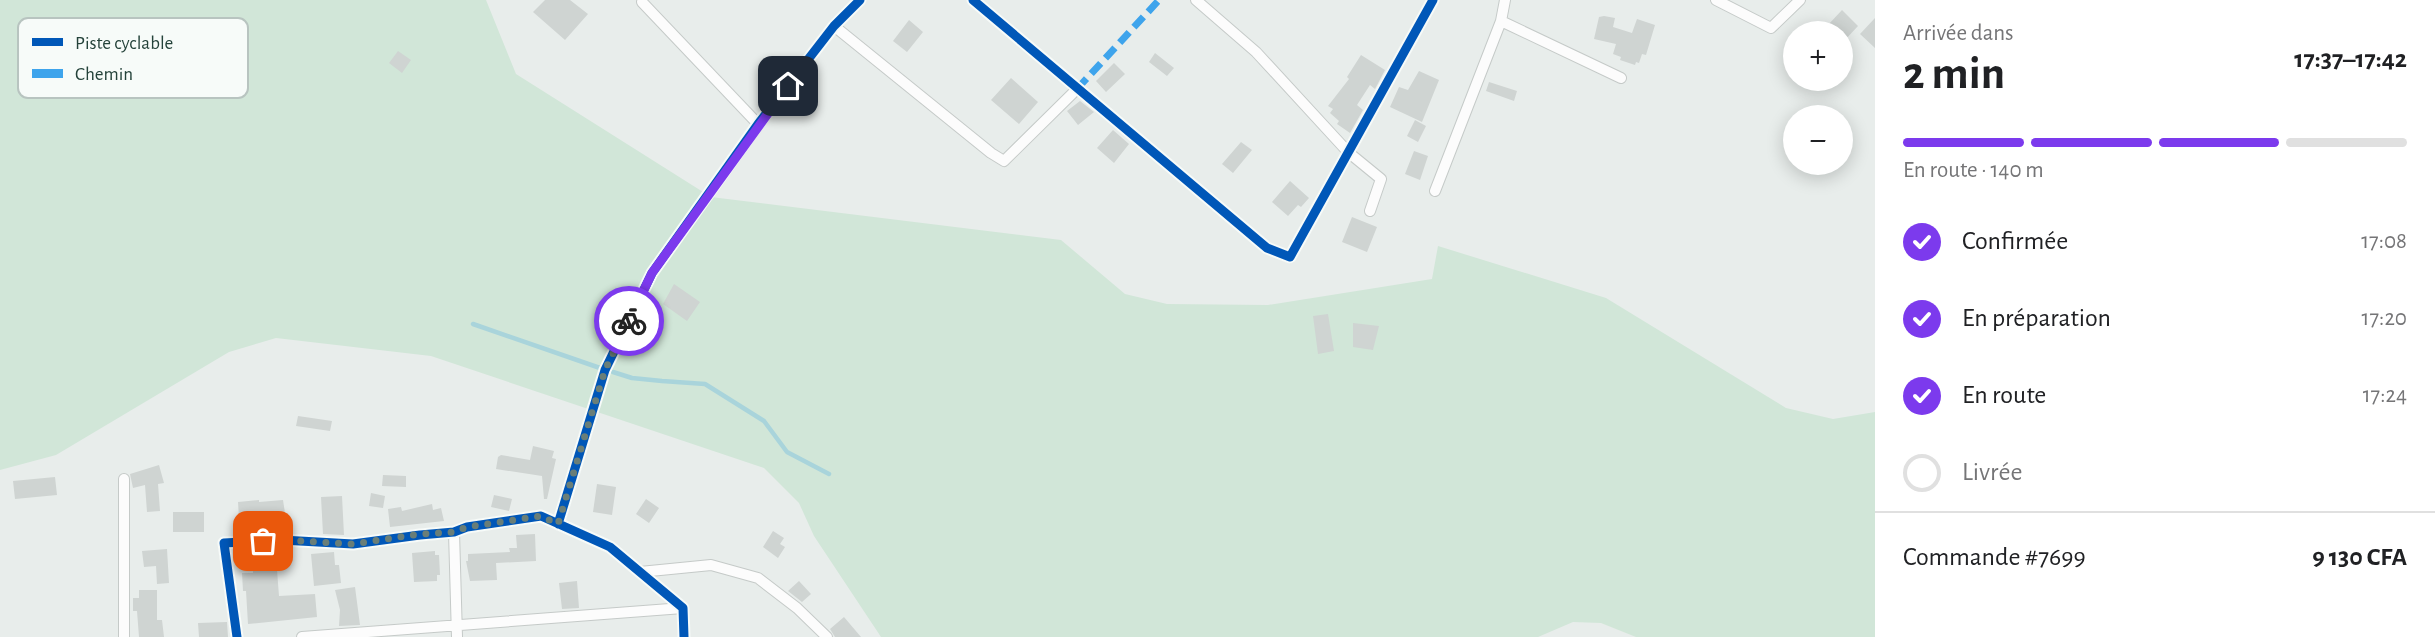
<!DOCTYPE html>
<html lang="fr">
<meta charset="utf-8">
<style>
:root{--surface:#fff;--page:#f6f6f6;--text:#202124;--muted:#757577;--line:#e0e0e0;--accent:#7c3aed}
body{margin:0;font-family:"Alegreya Sans",sans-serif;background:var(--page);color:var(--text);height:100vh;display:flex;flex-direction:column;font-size:26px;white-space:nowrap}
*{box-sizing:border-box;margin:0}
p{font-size:23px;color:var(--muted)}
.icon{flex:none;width:38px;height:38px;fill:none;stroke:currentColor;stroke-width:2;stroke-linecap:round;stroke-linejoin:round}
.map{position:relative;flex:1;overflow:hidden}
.details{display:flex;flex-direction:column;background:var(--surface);width:560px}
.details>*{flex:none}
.controls{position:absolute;left:1783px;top:21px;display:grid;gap:14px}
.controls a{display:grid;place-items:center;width:70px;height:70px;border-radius:50%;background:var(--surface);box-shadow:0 4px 18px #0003;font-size:35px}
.pin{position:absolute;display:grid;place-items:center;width:60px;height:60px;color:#fff;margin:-30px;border-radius:14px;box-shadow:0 4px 10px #0006}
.courier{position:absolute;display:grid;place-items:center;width:70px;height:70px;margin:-35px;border:5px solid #7c3aed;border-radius:50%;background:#fff;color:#222;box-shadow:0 2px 9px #0007}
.summary em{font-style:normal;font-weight:600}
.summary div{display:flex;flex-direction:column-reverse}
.summary{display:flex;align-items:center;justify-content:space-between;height:119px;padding:0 28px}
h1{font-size:46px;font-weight:600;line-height:52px}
.bar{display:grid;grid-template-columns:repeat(4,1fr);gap:10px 7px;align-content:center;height:84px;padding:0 28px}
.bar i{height:9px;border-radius:5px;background:var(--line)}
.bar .active{background:var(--accent)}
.bar p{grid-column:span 4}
.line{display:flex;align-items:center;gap:18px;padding:0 28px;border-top:2px solid var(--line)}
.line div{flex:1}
ol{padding:0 28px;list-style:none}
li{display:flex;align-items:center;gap:21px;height:77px}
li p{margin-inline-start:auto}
li .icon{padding:7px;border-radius:50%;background:var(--accent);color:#fff;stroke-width:4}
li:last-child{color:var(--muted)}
li i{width:38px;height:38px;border:4px solid var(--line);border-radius:50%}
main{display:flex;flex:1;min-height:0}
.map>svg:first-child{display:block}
.green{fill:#d1e6d8}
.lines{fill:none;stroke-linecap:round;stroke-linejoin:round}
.stream{stroke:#a9d4db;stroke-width:4.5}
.building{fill:#cfd4d2}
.street-casing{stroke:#c5cac8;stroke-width:12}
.street{stroke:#fcfcfc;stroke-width:10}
.quiet{stroke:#3ea4ec;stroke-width:7;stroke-dasharray:14 7;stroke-linecap:butt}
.cycleway-casing{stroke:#f7fbf9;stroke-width:13}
.cycleway{stroke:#0057b8;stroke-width:9}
.done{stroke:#697e78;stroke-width:7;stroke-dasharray:0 12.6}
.route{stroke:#7c3aed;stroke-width:9}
.key{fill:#f7fbf9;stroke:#b8c4c0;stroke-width:2}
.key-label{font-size:19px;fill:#24423a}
</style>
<main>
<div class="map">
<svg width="1875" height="637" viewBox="0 0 1875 637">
<rect width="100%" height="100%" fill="#e8edeb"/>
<!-- green -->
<path class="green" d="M0,0H486L516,74L711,197L1061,240L1125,294L1167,304L1268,305L1432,279L1438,246L1606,298L1786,408L1833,419L1875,412V637H1636L1601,623L1573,622L1538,637H881L814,536L799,503L764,468L431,356L276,338L229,352L56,455L0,470Z"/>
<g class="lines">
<!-- stream -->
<path class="stream" d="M473,324L600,368
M613,372L632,378L662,381L705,384L764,421L787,452L829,474"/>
</g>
<!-- building -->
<path class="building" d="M545,0H570L588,14L565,40L533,12Z
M1842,10L1858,26L1844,41L1841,33H1836L1828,25Z
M1604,16L1615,18L1613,27L1632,33L1637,19L1655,25L1646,55L1642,54L1639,63L1636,62L1635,65L1620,60L1621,57L1613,54L1616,44L1594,39L1599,17Z
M1875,18V48L1860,34Z
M909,20L923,32L907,52L893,41Z
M398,51L411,60L402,73L389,63Z
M1155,53L1174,68L1167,76L1149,62Z
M1361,55L1385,70L1375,89L1370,85L1357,105L1363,110L1350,133L1337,124L1339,121L1330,113L1333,109L1328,106L1349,79L1347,77Z
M1114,63L1125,74L1106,92L1096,81Z
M1419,71L1439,80L1422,122L1390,107L1399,87L1408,90Z
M1011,78L1038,102L1019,124L991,100Z
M1489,82L1517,91L1514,101L1486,91Z
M1080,101L1094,112L1078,125L1067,111Z
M1415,120L1426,126L1418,142L1407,136Z
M1113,130L1129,144L1114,163L1097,148Z
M1241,142L1252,150L1233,173L1222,164Z
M1414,151L1428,156L1420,180L1405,174Z
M1290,181L1309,198L1301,207L1298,205L1288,216L1272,202Z
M1352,217L1377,227L1367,252L1342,242Z
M674,284L700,302L687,321L663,304Z
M1328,314L1334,351L1318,354L1313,316Z
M1353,323L1379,326L1373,350L1353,347Z
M298,416L332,421L330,431L296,426Z
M533,446L554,451L552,458L556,459L547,499H544L542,476L496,469L498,457L501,455L530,460Z
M159,465L164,483L158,484L160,511L147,512L145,485L133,488L130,474Z
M383,475L406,476V487L382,486Z
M55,477L57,495L15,499L13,481Z
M597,484L616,487L612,515L593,512Z
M371,493L385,496L383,508L369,506Z
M494,495L512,499L509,511L491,507Z
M342,496L344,535L323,534L321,497Z
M646,499L659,508L649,523L636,514Z
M259,500V502L283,500L285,513L239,518L238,502Z
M432,504L433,510L441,508L444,521L390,527L388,509L401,507L402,511Z
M173,512H204V532H173Z
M773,531L784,538L780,544L785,547L778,558L763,547Z
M535,534L536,561L496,563L497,580L470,581L466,561H468V554L510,552L509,548H517L516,535Z
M167,549L169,583L157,584L156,566L144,567L142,551Z
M435,551V555H439L440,575H437V581L414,582L412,553Z
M334,552L335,565H339L341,583L314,586L311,554Z
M276,557L279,596L315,594L317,617L248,624L246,591H243L242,573H253V559Z
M577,581L579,608L562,609L559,583Z
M799,581L811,594L802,602L788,591Z
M355,587L360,625L339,626L340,610L335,590Z
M139,590H157V620H162L164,637H139L137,611H133V598H139Z
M844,617L861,637H835L830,629Z
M227,622L228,637H199L198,623Z"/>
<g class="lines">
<defs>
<path id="street" d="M973,0L1267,248L1290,257L1433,0
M1196,0L1256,52L1348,152L1381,179L1370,211
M1716,0L1771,28L1800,0
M642,2L758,124
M1501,21L1621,78
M834,26L991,153L1004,161L1077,89
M1435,191L1501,21L1505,0
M558,524L605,370L652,273L758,124L834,26L860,0
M454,532L457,637
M640,572L711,565L758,578L797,608L827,637
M124,637V479
M237,637L224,543L282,540L353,544L420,535L454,532L467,527L541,516L610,547L683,608L684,637
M302,637L683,608"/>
</defs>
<!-- street casing -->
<use href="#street" class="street-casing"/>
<!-- street -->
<use href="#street" class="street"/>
<!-- quiet -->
<path class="quiet" d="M1077,89L1159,0"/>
<defs>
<path id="cycleway" d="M973,0L1267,248L1290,257L1433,0
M558,524L605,370L652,273L758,124L834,26L860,0
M237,637L224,543L282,540L353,544L420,535L454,532L467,527L541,516L610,547L683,608L684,637"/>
</defs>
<!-- cycleway casing -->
<use href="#cycleway" class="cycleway-casing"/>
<!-- cycleway -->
<use href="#cycleway" class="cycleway"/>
</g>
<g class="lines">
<!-- done -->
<path class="done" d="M263,541L282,540L353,544L420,534L454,532L467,527L541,516L558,524L605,370L629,321"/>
<!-- route -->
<path class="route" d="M629,321L652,273L788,86"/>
</g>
<!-- legend -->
<rect x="18" y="18" width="230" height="80" rx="10" class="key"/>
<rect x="32" y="38" width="31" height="8" fill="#0057b8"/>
<rect x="32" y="69" width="31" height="9" fill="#3ea4ec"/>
<g class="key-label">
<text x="75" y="49">Piste cyclable</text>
<text x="75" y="80">Chemin</text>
</g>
</svg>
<div class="controls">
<a>+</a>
<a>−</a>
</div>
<div class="pin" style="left:263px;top:541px;background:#ea580c"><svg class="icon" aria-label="bag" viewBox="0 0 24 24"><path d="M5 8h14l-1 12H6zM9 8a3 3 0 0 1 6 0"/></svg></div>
<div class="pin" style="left:788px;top:86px;background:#1f2937"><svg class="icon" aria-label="home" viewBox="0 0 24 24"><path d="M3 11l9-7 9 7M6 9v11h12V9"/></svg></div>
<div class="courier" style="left:629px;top:321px"><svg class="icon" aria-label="bike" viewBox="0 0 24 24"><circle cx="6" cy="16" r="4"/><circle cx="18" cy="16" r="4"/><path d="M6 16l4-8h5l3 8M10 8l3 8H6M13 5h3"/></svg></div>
</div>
<section class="details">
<div class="summary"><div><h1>2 min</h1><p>Arrivée dans</p></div><em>17:37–17:42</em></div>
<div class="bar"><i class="active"></i><i class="active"></i><i class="active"></i><i></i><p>En route · 140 m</p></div>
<ol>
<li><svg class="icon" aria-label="check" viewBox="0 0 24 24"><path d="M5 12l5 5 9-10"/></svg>Confirmée<p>17:08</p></li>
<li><svg class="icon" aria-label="check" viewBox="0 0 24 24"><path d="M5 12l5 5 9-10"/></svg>En préparation<p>17:20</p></li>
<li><svg class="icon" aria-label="check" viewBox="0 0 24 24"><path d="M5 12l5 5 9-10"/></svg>En route<p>17:24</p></li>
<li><i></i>Livrée</li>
</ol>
<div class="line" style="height:91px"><div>Commande #7699</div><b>9 130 CFA</b></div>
</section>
</main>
